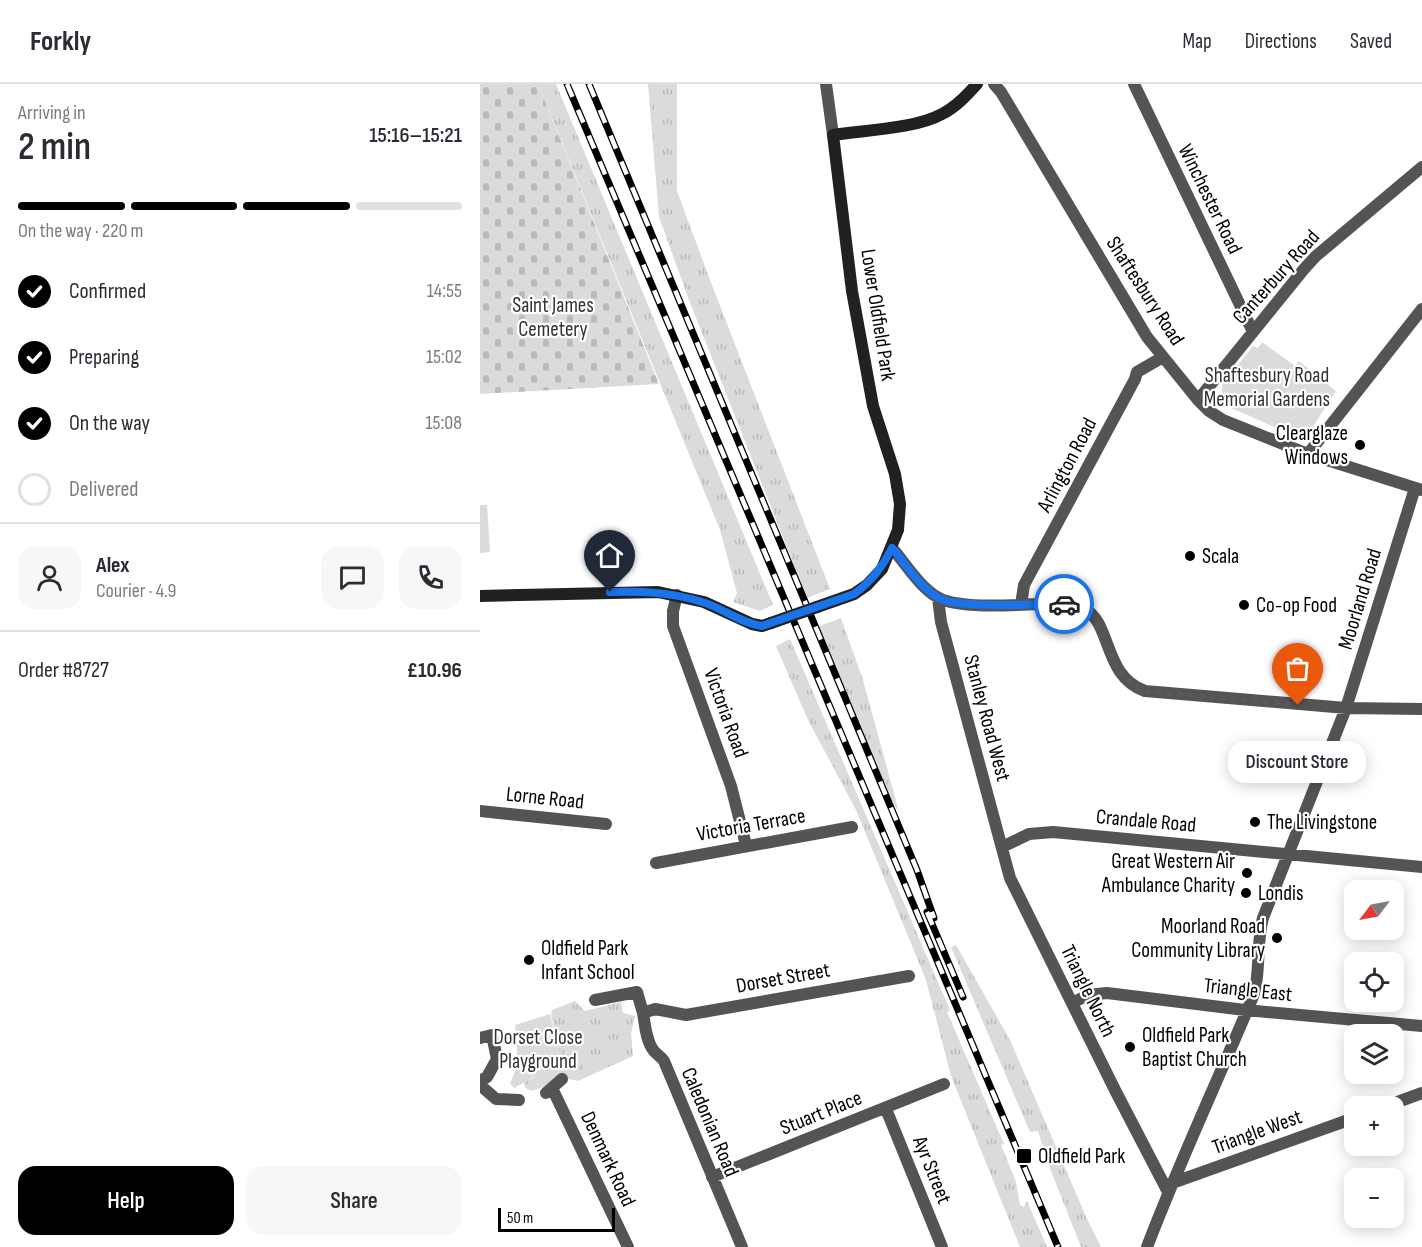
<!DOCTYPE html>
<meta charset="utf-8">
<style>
:root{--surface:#fff;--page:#f7f7f7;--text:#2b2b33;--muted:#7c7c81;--line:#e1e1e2;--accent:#000}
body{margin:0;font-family:"Sofia Sans Condensed",sans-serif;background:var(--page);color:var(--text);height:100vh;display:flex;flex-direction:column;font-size:22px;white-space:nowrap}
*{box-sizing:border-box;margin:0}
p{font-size:20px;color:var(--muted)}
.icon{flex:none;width:33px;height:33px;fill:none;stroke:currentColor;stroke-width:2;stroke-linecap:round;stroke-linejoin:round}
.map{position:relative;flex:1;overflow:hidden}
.sheet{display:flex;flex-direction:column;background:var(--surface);width:480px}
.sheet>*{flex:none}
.needle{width:39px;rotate:238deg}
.fabs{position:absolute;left:864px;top:796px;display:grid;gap:12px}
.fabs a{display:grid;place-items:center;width:60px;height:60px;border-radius:12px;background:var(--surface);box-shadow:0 3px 15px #0003;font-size:30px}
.scale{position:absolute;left:18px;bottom:15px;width:117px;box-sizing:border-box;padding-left:6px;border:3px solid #000;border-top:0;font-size:16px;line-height:21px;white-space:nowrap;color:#000;-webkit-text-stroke:4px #fff;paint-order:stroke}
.pin{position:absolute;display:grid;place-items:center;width:51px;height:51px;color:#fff;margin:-62px -26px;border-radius:50% 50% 50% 0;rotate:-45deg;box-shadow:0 0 6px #0007}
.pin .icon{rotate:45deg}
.courier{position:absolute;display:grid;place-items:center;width:60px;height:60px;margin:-30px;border:4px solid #1a73e8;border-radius:50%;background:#fff;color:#222;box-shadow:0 2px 8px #0007}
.bubble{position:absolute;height:42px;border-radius:18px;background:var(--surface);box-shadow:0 3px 15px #0003;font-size:20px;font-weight:600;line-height:42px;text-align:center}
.overview em{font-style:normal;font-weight:600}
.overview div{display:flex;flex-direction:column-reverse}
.overview{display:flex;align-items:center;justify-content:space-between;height:102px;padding:0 18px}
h1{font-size:39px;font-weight:600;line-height:45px}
.bar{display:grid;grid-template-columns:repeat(4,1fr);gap:9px 6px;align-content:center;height:72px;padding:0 18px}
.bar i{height:8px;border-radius:4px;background:var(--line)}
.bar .selected{background:var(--accent)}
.bar p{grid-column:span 4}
.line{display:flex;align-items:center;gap:15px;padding:0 18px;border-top:2px solid var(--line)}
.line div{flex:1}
.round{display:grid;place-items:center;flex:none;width:63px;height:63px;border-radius:18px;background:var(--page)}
ol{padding:0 18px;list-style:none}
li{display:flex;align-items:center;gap:18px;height:66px}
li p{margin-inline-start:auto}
li .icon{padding:6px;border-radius:50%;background:var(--accent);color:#fff;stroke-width:4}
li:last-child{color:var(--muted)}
li i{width:33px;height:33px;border:3px solid var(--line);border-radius:50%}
.button{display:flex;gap:12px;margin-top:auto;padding:12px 18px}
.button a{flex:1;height:69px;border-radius:18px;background:var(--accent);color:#fff;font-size:24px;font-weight:600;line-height:69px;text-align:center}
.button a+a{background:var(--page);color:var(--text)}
header{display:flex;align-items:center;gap:36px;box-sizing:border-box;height:84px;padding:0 30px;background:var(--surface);border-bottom:2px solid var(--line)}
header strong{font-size:28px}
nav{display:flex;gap:33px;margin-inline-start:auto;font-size:21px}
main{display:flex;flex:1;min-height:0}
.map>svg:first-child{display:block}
.grass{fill:url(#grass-tufts)}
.cemetery{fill:url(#cemetery-stones)}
.park{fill:#dbdbdb}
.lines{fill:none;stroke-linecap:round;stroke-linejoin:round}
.minor{stroke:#545454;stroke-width:12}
.tertiary{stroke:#545454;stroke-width:12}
.secondary{stroke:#212121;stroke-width:12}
.rail-casing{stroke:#000;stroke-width:7}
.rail{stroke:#fff;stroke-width:4.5;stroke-dasharray:14;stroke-linecap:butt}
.secondary-bridge{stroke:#212121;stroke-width:12}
.done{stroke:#595959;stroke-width:6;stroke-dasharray:0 10.8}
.route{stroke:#1a73e8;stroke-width:8}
.poi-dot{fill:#000;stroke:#fff;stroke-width:2}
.labels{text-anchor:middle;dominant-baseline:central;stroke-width:4.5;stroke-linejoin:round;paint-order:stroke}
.street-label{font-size:21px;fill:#000;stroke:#fff}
.park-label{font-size:21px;fill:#323232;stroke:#fff}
.poi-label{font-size:21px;fill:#000;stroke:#fff;text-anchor:start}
</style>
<header>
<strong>Forkly</strong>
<nav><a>Map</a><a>Directions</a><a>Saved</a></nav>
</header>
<main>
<section class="sheet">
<div class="overview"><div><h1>2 min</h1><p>Arriving in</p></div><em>15:16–15:21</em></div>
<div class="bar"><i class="selected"></i><i class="selected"></i><i class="selected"></i><i></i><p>On the way · 220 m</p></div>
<ol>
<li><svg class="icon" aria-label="check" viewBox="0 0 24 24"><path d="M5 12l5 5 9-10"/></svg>Confirmed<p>14:55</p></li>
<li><svg class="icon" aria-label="check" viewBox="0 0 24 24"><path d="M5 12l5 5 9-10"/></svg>Preparing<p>15:02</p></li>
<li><svg class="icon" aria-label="check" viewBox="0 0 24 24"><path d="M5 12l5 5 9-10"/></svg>On the way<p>15:08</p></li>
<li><i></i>Delivered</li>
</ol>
<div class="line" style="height:108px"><a class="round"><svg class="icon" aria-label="person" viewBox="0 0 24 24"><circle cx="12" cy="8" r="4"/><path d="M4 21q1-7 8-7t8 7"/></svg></a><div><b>Alex</b><p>Courier · 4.9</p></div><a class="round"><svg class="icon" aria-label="chat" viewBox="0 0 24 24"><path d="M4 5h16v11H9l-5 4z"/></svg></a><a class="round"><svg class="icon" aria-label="phone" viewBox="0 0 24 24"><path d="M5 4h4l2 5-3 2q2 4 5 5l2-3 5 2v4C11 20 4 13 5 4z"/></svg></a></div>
<div class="line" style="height:78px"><div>Order #8727</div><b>£10.96</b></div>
<div class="button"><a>Help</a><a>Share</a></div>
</section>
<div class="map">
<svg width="942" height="1163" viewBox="0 0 942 1163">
<defs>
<pattern id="grass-tufts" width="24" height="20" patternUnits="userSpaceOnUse" patternTransform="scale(1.5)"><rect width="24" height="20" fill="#dbdbdb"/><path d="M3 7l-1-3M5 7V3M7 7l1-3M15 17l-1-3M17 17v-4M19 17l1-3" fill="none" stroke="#bababa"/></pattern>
<pattern id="cemetery-stones" width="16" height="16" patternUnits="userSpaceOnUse" patternTransform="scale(1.5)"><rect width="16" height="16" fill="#dbdbdb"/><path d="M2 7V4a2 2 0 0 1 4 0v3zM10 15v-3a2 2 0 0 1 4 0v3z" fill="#bababa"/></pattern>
</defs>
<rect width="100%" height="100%" fill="#fff"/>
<!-- grass -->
<path class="grass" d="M58,0H76L293,521L280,527L253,518L257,509L240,446Z
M168,0H197V107L230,196L350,505L327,514L209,216L179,133Z
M361,534L383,596L419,728L410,714L337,543Z
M310,555L470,926L467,928L524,1060L521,1061L536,1098L540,1121L544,1123L547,1117L567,1163H540L471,992L446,896L376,726L328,636L296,562Z
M476,861L530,956L607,1135L621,1163H601L569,1082L558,1047L550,1048L471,863Z
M95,917L105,927L141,918L143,929L155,932L151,949L153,972L98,997L84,994L80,990L63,1003L52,1007L45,1004L44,998L52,995L81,973L71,931L72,926Z"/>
<!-- cemetery -->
<path class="cemetery" d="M0,0H58L179,300L0,310Z"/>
<!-- park -->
<path class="park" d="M782,258L815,282L819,277L856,307L829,349L817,353L751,324L742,314V301L773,262L778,264Z
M0,421H7L10,468L0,469Z
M70,930L81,973L64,988L34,1004L30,999C40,982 37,960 35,941Z"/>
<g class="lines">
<!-- minor -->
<path class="minor" d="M514,0L521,8L667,253L718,316L729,327L743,336L828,370L942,406
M654,0L772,246
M718,316L824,185L836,172L942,83
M828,370L942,225
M412,464C426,480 440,504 459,514C479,525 536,521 559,520C574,520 591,518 605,525C632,540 623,592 665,607L866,624L942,625
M197,511L193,527V542L251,702L266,761
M458,514L461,538L530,794L636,1008L688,1108
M541,521L544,501L655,295L657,288L683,273
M0,727L126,740
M522,763L549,750L573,748L942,783
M176,779L372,743
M115,916L157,908L163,929
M592,919L608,911L627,909L765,926L942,942
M0,954L12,951L17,975L7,993L0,997
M0,1001L16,1015L39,1016
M72,1004L148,1163
M66,1009L82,995
M904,1023L942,1009
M406,1025L462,1163
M232,1093L464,1000
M692,1099L874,1034
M262,1163L184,977C181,972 177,971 174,967C166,958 165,940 163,929L175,925L206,931L429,892
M667,1163C699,1079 737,998 772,915C781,893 776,859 783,834L866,624L935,404"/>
<!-- tertiary -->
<path class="tertiary" d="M346,0L353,51"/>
<!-- secondary -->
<path class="secondary" d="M0,512L178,508L224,518L272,540L282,542L291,539
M337,523L374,510L387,501L402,485L418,446L420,420L415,390L393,322L372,207L353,51C384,46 435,45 462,30C476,23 487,11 497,0"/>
<defs>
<path id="rail" d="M87,0L578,1163
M109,0L437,786L454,834
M447,828L483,913"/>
</defs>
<!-- rail casing -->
<use href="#rail" class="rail-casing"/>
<!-- rail -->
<use href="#rail" class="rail"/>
<!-- secondary-bridge -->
<path class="secondary-bridge" d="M291,539L337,523"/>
</g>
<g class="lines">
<!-- done -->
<path class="done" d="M584,520L596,522L612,530L639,588L656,604L665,607L818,621"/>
<!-- route -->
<path class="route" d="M130,508C161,507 191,508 222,518C243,524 260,539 282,542L374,510C392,497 402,483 412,464C426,480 440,504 459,514C480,525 557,520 584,520"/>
</g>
<!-- markers -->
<g class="poi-dot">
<circle cx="880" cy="361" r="6"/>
<circle cx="710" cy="472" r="6"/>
<circle cx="764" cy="521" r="6"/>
<circle cx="775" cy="738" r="6"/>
<circle cx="767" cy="789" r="6"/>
<circle cx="766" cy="809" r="6"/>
<circle cx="797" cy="854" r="6"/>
<circle cx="49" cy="876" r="6"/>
<circle cx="650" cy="963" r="6"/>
<rect x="536" y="1064" width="16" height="16" rx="3"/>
</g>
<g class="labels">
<!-- street labels -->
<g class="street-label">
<text transform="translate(730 115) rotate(64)">Winchester Road</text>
<text transform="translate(796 193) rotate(-48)">Canterbury Road</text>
<text transform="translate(665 207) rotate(57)">Shaftesbury Road</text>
<text transform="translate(398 231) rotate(81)">Lower Oldfield Park</text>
<text transform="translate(587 381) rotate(-62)">Arlington Road</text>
<text transform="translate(880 515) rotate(-73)">Moorland Road</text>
<text transform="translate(246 629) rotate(70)">Victoria Road</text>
<text transform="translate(507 634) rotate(75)">Stanley Road West</text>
<text transform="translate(65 714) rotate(6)">Lorne Road</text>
<text transform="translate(666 737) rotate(5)">Crandale Road</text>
<text transform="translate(271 741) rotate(-10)">Victoria Terrace</text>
<text transform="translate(303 894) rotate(-10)">Dorset Street</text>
<text transform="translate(768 906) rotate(6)">Triangle East</text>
<text transform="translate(608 907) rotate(64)">Triangle North</text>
<text transform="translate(341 1029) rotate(-22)">Stuart Place</text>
<text transform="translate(230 1038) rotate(67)">Caledonian Road</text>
<text transform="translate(777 1048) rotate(-20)">Triangle West</text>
<text transform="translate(128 1075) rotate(65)">Denmark Road</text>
<text transform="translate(452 1086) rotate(68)">Ayr Street</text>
</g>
<!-- park labels -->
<g class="park-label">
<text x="73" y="221">Saint James<tspan x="73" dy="24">Cemetery</tspan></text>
<text x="787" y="291">Shaftesbury Road<tspan x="787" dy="24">Memorial Gardens</tspan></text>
<text x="58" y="953">Dorset Close<tspan x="58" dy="24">Playground</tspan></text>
</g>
<!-- poi labels -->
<g class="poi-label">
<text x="868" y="349" text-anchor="end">Clearglaze<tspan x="868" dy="24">Windows</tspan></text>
<text x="722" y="472">Scala</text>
<text x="776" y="521">Co-op Food</text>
<text x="787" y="738">The Livingstone</text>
<text x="755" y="777" text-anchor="end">Great Western Air<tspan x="755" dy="24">Ambulance Charity</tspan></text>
<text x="778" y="809">Londis</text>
<text x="785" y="842" text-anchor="end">Moorland Road<tspan x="785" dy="24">Community Library</tspan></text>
<text x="61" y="864">Oldfield Park<tspan x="61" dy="24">Infant School</tspan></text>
<text x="662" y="951">Oldfield Park<tspan x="662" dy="24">Baptist Church</tspan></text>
<text x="558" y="1072">Oldfield Park</text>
</g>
</g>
</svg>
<div class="fabs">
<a><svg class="needle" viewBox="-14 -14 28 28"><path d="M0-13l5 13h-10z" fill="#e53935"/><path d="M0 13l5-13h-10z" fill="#7c7c81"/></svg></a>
<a><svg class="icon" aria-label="locate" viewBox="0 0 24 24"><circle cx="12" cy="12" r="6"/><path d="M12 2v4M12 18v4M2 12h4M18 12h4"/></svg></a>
<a><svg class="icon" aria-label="layers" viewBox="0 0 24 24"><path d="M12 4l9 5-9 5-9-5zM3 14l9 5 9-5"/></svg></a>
<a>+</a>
<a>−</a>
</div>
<div class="scale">50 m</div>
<div class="pin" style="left:818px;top:621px;background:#ea580c"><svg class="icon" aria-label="bag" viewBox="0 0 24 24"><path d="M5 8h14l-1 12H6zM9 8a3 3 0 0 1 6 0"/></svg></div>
<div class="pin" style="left:130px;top:508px;background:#1f2937"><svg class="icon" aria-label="home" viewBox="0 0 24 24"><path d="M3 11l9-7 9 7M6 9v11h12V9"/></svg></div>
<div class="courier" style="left:584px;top:520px"><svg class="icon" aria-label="car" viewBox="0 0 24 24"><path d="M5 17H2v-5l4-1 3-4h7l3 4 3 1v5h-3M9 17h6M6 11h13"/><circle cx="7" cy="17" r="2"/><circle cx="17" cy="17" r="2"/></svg></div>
<div class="bubble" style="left:748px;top:657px;width:138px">Discount Store</div>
</div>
</main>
